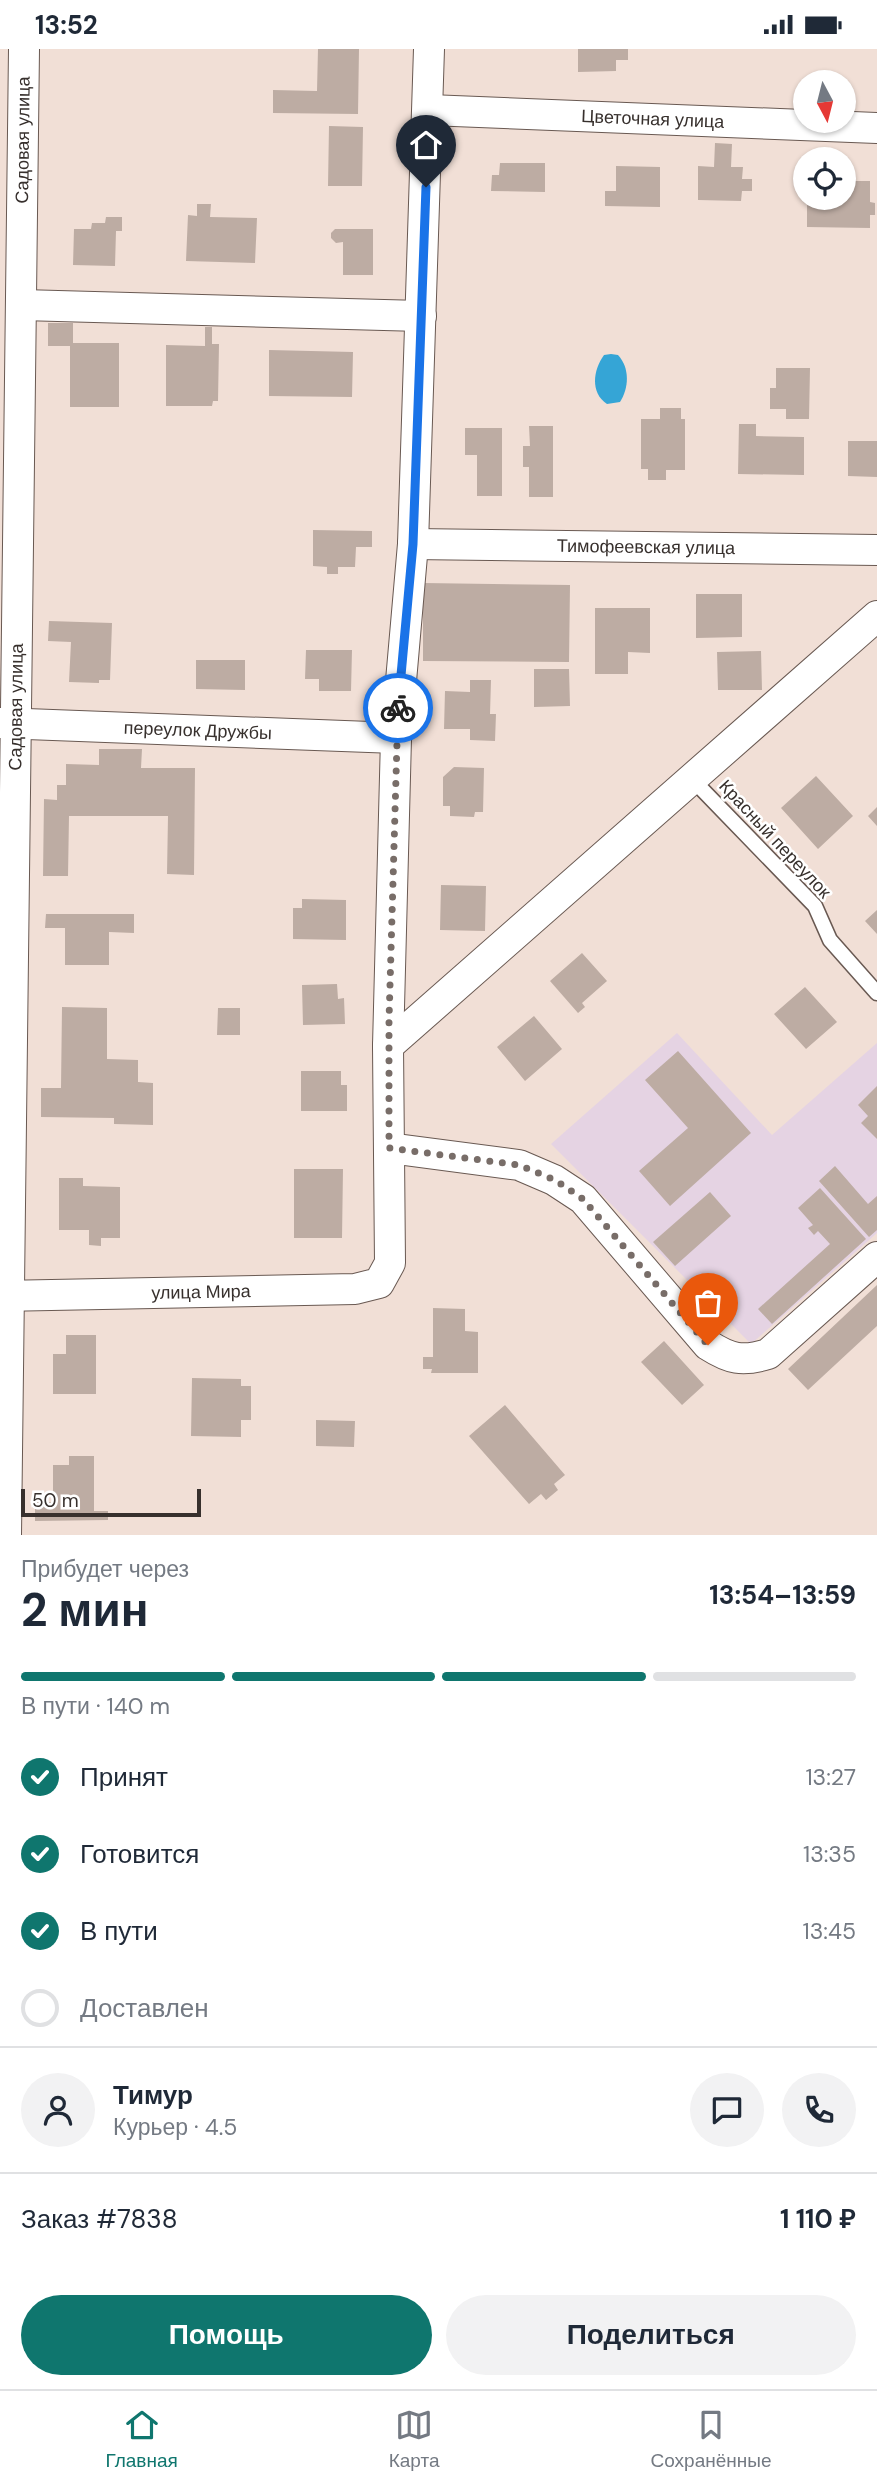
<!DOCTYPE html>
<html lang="ru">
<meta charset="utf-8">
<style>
:root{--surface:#fff;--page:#f2f2f3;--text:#1f2937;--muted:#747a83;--line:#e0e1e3;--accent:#0f766e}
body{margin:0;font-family:"DM Sans",sans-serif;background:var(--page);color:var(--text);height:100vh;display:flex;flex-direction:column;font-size:26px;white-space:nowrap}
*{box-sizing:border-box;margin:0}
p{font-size:23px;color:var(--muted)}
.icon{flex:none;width:38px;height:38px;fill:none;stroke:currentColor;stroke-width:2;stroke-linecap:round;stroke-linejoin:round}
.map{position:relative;height:1486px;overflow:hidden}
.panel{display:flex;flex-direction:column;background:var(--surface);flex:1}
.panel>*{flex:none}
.needle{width:46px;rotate:173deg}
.tools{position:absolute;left:793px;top:21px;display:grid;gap:14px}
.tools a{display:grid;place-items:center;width:63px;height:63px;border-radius:50%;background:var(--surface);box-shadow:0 2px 5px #0004;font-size:35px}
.scale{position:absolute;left:21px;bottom:18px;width:180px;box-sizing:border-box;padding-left:7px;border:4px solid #37302d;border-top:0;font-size:19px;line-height:24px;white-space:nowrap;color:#37302d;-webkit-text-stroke:5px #fff;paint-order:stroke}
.pin{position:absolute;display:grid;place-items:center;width:60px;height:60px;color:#fff;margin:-72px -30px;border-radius:50% 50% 50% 0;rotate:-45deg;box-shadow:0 0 7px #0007}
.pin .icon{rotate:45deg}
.courier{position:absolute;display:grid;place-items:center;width:70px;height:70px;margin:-35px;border:5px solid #1a73e8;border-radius:50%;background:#fff;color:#222;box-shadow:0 2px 9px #0007}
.overview em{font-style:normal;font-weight:700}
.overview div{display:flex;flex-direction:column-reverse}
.overview{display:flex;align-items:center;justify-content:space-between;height:119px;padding:0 21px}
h1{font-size:46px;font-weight:700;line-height:52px}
.bar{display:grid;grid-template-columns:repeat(4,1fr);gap:10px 7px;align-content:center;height:84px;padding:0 21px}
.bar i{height:9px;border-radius:5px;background:var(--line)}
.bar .current{background:var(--accent)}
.bar p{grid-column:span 4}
.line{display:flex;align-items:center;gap:18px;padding:0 21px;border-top:2px solid var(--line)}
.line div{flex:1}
.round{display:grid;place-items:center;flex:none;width:74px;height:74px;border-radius:37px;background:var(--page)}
ol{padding:0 21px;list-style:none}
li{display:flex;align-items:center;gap:21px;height:77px}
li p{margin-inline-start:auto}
li .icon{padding:7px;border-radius:50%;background:var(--accent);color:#fff;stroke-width:4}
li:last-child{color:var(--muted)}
li i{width:38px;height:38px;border:4px solid var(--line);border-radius:50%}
.primary-button{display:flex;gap:14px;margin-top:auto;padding:14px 21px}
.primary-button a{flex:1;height:80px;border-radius:42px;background:var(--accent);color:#fff;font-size:28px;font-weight:700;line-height:80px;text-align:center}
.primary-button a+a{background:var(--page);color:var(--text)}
.status{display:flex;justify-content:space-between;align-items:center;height:49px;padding:0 35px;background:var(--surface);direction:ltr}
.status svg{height:19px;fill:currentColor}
.tab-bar{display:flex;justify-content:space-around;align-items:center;height:98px;border-top:2px solid var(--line);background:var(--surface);font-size:19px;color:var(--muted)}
.tab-bar a{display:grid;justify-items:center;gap:4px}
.tab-bar .current{color:var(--accent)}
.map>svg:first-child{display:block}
.commercial{fill:#e5d3e3}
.water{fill:#35a5d6}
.building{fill:#bdaca3}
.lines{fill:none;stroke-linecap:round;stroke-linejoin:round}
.lane-casing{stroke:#695952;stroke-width:17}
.street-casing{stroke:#695952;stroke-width:32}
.lane{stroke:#fff;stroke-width:14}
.street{stroke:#fff;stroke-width:30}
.done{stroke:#786d68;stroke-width:7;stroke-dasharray:0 12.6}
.route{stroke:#1a73e8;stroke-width:9}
.labels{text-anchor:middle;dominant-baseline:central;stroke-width:5;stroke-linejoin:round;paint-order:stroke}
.street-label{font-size:18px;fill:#37302d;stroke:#fff}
</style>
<div class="status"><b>13:52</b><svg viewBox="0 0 49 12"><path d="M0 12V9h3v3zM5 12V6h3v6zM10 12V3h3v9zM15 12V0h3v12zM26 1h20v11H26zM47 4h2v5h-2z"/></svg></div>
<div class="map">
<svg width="877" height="1486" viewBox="0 0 877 1486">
<rect width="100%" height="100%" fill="#f1dfd6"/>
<!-- commercial -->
<path class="commercial" d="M677,984L772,1086L877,994V1184L751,1295L551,1095Z"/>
<!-- water -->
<path class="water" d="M611,305L618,306C630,319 629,339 620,353L607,355C590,344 593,321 604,306Z"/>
<!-- building -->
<path class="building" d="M318,0H359L358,65L273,64V41L317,42Z
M578,0H628V11H616V22L578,23Z
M329,77L363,78L362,137H328Z
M715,94L732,95L731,118H743L742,130H752V142H742L741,152L698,151V117L714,118Z
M500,114H545V143L491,142L492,126H499Z
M616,117L660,118V158L605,157V142H616Z
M844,132H870V153L875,154V166H870V179L807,178V149H844Z
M197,155H211L210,168L257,169L255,214L186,212L188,166L197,167Z
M106,168H122V182H116L115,217L73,216L74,180H91L92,174H105Z
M335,180H373V226H343V193L336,194L331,189V184Z
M48,274H73V294H119V358H70V297H48Z
M205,278H212V295H219L218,352H213L212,357H166V296L205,297Z
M269,301L353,303L352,348L269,347Z
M776,319H810L809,370H786V360H770V339H776Z
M660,359H681V370H685V421H666V431H648V420H641V370H660Z
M739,375H756V387L804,388V426L738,425Z
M529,377H553V448H529V418H523V397H530Z
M465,379H502V447H477V406H465Z
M848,392H877V428L848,427Z
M313,481L372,482V498H356L355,518H338V525H327V518L313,517Z
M423,534L570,536L569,613L423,612Z
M696,545H742V588L696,589Z
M595,559H650V604L628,603V625H595Z
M49,572L112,574L110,631H99V634L69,633L71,593L48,592Z
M306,601H352L351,642H319V630H305Z
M761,602L762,641H718L717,603Z
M196,611H245V641L196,640Z
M534,620H569L570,657L534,658Z
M470,631H491L490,665H496L495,692L470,691V680H444L445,642L470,643Z
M99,700H142L141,719H195L194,826L167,825L168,767H69L68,827H43L44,750L57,751V736H66V715L99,716Z
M454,718L484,719L483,763H475L474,768L450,767V757H443V728Z
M816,727L853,767L818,800L781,759Z
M877,758V777L868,767Z
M441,836L486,837L485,882L440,881Z
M302,850L346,851V891L293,890V859H302Z
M877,861V885L865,872Z
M46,865H134V884L109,883V916H65V879H45Z
M582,904L607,932L582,954L585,958L578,964L550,932Z
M337,935L338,950L344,949L345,975L303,976L302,936Z
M805,938L837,973L806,1000L774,965Z
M62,958L107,959V1010L138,1011V1033L153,1034V1076L114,1075V1069L41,1068V1039H61Z
M218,959H240V986H217Z
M534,967L562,1000L525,1032L497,998Z
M678,1002L751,1084L670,1157L639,1122L688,1079L645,1031Z
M301,1022H341V1036H347V1062H301Z
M877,1037V1090L861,1074L868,1067L858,1056Z
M835,1117L868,1155L877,1147V1181L869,1188L819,1132Z
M294,1120H343L342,1189H294Z
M59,1129H83V1137L120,1138V1189H101V1197L89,1196V1181H59Z
M820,1139L866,1190L772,1275L758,1260L830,1195L818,1182L814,1186L808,1179L813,1176L798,1159Z
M710,1143L731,1167L675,1217L653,1193Z
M877,1236V1277L808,1341L788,1320Z
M433,1259L465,1260V1282L478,1283V1324H431L432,1320H423V1308H433Z
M66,1286H96V1345H53V1305H66Z
M664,1292L704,1336L682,1356L641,1313Z
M192,1329L241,1330V1337H251V1371H241V1388L191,1387Z
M505,1356L565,1426L554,1435L558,1441L546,1451L541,1445L529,1455L469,1387Z
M316,1371L355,1372L354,1398L316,1397Z
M69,1407H94V1462H108V1471L35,1472V1453H53V1416H69Z"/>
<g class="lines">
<defs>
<path id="lane" d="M692,730L815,857L830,891L877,944"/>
<g id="street">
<path id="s1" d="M429,61L877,79"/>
<path d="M22,256L421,267"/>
<path id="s2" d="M413,495L877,501"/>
<path id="s3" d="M0,674L396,689"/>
<path d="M388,997L877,567"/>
<path d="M389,1099L519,1116L554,1131L583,1150L708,1296C730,1310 742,1313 768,1305L877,1208"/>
<path id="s4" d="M0,1247L355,1240L379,1234L390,1214L388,997L396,689L413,495L429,0"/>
<path id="s5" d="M6,1486L24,0"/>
</g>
</defs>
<!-- lane casing -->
<use href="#lane" class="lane-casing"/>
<!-- street casing -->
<use href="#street" class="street-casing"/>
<!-- lane -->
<use href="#lane" class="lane"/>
<!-- street -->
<use href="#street" class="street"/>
</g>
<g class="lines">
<!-- done -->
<path class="done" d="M398,659L389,971V1099L519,1116L555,1131L583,1150L708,1296"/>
<!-- route -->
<path class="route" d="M398,659L413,495L426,138"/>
</g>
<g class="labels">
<!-- street labels -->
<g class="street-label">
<text stroke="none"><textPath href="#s1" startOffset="224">Цветочная улица</textPath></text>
<text stroke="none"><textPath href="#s5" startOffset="1395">Садовая улица</textPath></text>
<text stroke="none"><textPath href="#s2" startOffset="233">Тимофеевская улица</textPath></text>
<text stroke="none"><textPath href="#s5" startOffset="828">Садовая улица</textPath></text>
<text stroke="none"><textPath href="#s3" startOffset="198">переулок Дружбы</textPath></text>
<text transform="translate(775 790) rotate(47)">Красный переулок</text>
<text stroke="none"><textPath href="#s4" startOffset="201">улица Мира</textPath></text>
</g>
</g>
</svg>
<div class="tools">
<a><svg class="needle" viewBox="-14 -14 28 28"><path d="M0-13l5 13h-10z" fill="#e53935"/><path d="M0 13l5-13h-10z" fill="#747a83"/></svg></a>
<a><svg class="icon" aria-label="locate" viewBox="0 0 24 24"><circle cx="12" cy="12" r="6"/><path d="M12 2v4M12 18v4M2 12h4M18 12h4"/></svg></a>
</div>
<div class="scale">50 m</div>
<div class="pin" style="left:708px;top:1296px;background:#ea580c"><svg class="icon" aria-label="bag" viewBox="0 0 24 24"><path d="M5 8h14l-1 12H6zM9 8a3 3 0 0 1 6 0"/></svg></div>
<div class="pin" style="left:426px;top:138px;background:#1f2937"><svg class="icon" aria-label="home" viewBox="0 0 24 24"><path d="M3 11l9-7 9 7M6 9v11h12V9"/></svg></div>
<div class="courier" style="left:398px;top:659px"><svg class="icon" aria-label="bike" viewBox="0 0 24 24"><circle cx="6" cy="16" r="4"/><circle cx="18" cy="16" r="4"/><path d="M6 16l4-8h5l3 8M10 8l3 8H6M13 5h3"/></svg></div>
</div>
<section class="panel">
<div class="overview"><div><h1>2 мин</h1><p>Прибудет через</p></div><em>13:54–13:59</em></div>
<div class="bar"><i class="current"></i><i class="current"></i><i class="current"></i><i></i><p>В пути · 140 m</p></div>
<ol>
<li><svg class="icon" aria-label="check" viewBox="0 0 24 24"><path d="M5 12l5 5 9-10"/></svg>Принят<p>13:27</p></li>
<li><svg class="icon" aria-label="check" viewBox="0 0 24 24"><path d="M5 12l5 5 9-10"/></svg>Готовится<p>13:35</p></li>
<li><svg class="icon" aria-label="check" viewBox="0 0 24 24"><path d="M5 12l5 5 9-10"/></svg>В пути<p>13:45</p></li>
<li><i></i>Доставлен</li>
</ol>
<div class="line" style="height:126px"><a class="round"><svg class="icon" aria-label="person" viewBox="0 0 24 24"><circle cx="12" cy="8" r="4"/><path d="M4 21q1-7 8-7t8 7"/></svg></a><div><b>Тимур</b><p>Курьер · 4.5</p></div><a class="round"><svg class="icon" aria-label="chat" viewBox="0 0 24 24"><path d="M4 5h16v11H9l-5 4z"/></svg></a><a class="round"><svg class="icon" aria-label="phone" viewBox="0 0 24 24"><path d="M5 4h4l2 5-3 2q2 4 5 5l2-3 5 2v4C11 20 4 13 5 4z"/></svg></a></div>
<div class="line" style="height:91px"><div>Заказ #7838</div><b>1 110 ₽</b></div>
<div class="primary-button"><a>Помощь</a><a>Поделиться</a></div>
</section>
<nav class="tab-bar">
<a class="current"><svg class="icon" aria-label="home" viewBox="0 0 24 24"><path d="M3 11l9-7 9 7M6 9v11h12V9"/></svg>Главная</a>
<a><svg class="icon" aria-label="map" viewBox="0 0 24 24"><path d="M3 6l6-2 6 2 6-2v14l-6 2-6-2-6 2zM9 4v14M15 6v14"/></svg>Карта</a>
<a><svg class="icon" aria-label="saved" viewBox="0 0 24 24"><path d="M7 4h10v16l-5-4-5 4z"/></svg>Сохранённые</a>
</nav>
